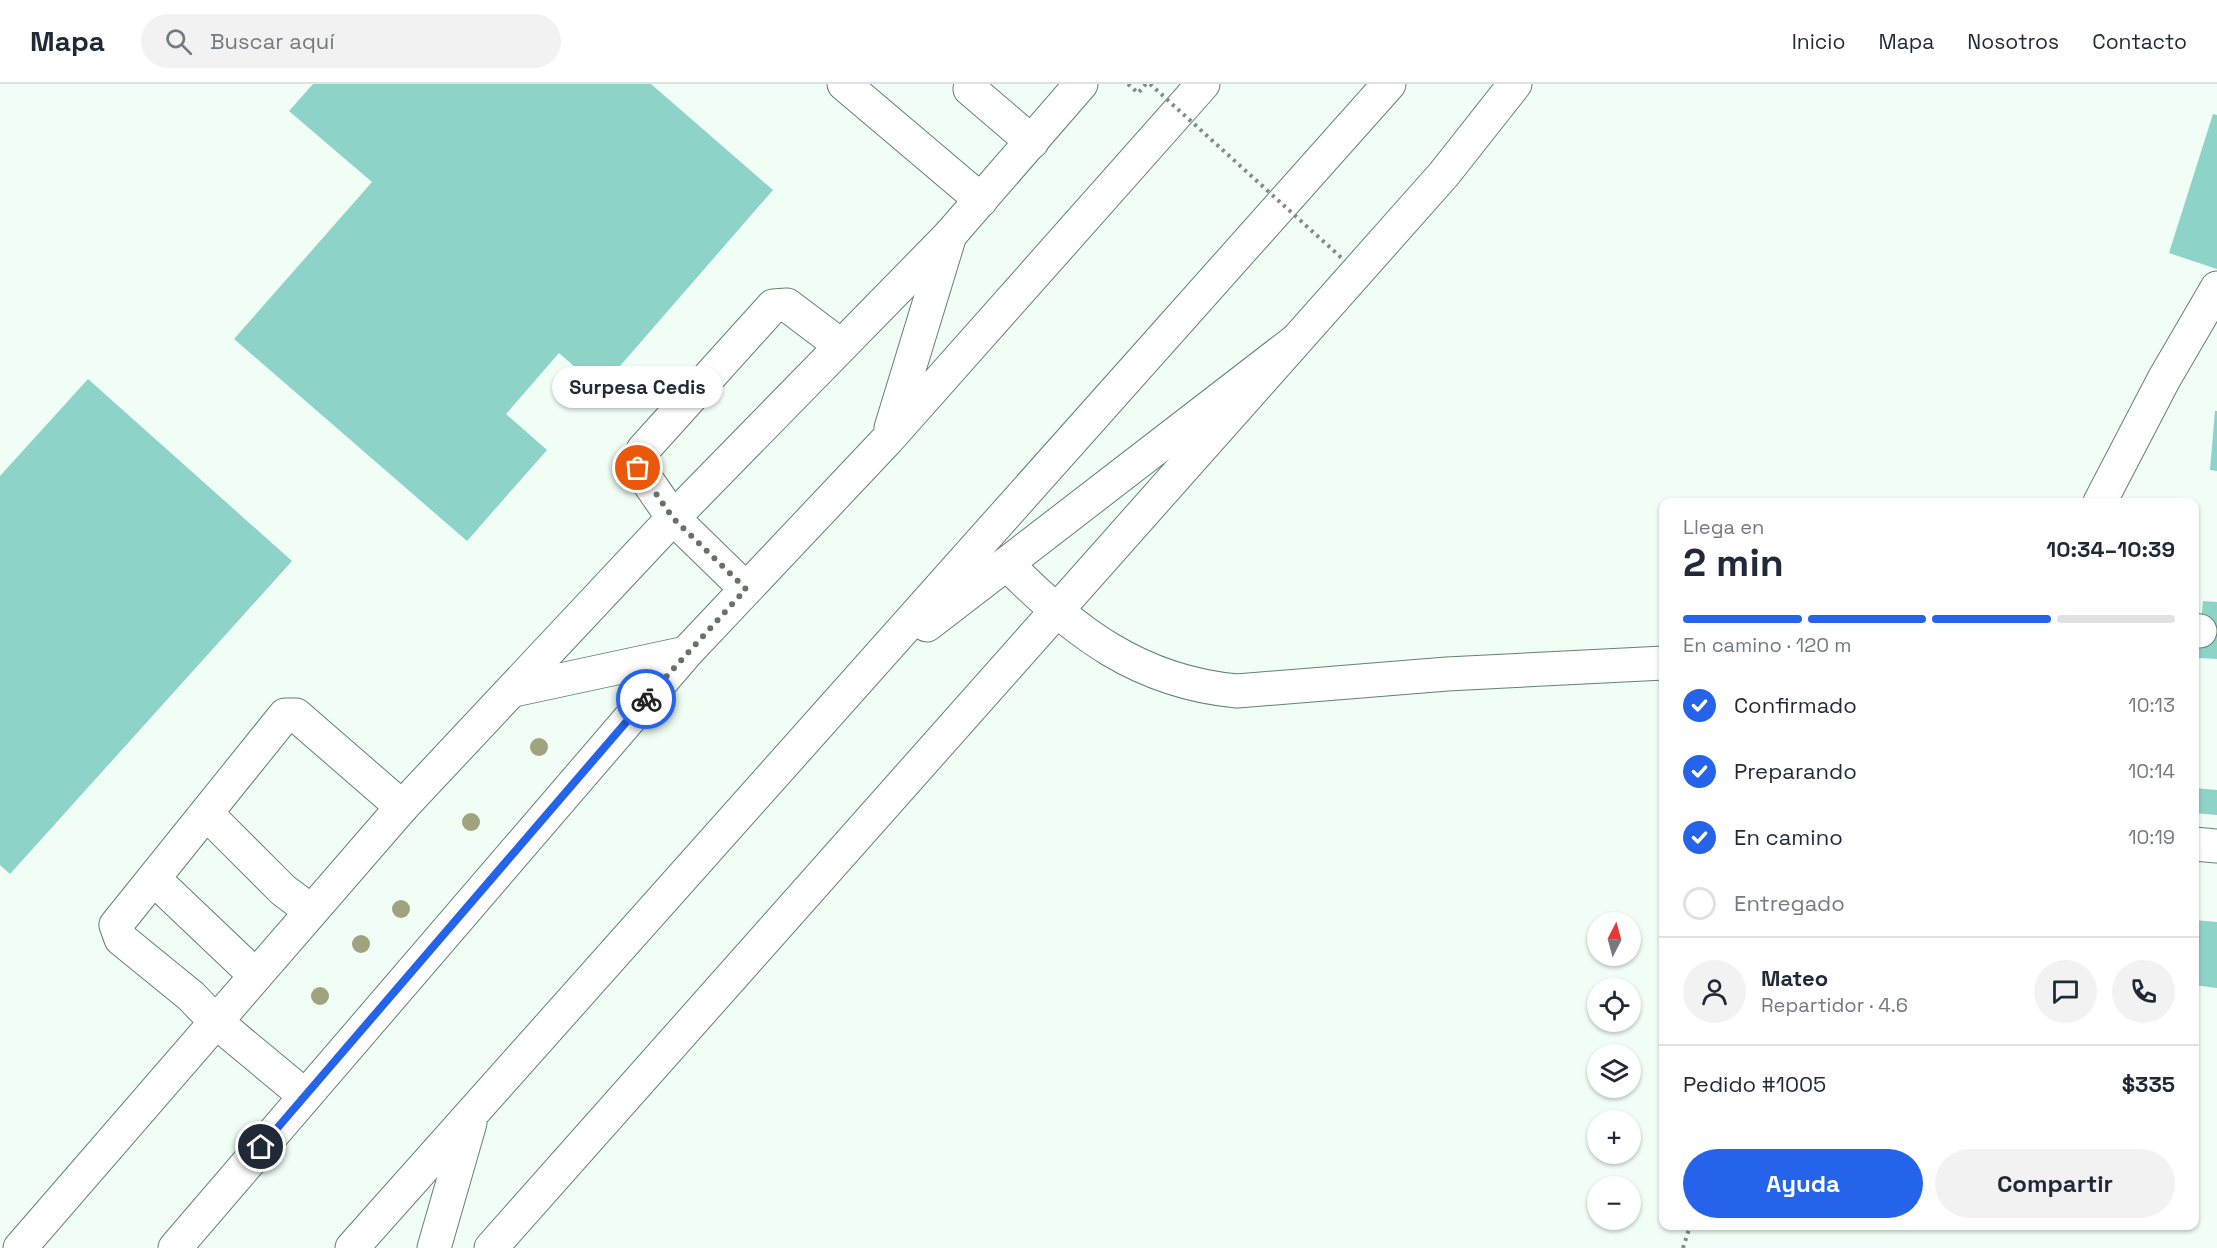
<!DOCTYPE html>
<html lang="es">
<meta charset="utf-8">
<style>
:root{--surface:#fff;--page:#f2f2f3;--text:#1f2937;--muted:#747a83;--line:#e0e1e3;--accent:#2563eb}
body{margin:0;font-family:"Space Grotesk",sans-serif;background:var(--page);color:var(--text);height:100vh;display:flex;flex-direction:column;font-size:22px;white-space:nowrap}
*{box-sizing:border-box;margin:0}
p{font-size:20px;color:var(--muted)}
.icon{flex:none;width:33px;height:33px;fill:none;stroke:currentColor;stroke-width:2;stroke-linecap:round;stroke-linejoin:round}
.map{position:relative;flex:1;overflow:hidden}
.details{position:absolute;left:1659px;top:414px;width:540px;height:732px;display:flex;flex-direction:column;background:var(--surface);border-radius:12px;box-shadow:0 2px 4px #0004}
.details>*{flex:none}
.needle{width:39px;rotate:6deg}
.fabs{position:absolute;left:1587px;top:828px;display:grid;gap:12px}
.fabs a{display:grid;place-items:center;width:54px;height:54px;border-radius:50%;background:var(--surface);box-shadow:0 2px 4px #0004;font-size:30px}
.pin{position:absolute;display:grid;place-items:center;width:51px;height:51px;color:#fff;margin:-26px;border:3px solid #fff;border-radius:50%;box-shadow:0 2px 6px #0007}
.courier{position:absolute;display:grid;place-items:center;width:60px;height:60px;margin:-30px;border:4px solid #2563eb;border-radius:50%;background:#fff;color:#222;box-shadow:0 2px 8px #0007}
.bubble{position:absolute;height:42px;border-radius:21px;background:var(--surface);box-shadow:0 2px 4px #0004;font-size:20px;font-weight:700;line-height:42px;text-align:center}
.overview em{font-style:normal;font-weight:700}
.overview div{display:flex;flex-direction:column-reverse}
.overview{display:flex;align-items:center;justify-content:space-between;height:102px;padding:0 24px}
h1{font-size:39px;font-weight:700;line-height:45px}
.bar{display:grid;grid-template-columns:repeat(4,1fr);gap:9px 6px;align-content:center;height:72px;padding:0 24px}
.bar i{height:8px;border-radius:4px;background:var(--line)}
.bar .active{background:var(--accent)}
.bar p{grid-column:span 4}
.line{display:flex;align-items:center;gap:15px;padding:0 24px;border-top:2px solid var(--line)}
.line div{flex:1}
.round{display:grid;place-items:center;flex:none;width:63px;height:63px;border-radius:32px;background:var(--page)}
ol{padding:0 24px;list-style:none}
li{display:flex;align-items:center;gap:18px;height:66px}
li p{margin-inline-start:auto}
li .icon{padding:6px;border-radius:50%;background:var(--accent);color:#fff;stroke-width:4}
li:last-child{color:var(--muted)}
li i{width:33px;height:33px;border:3px solid var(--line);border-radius:50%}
.button{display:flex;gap:12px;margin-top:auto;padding:12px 24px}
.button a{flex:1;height:69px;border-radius:36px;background:var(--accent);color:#fff;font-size:24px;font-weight:700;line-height:69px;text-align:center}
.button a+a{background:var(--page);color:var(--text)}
header{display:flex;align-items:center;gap:36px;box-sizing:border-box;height:84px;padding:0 30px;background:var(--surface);border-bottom:2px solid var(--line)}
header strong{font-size:28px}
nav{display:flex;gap:33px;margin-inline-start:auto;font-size:21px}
.search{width:420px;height:54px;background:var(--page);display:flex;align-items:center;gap:15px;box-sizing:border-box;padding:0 21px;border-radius:33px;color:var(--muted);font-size:22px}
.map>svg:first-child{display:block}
.building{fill:#8ed3c8}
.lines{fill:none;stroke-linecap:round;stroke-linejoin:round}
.minor-casing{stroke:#62826f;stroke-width:35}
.major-casing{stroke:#62826f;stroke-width:35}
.highway-casing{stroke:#62826f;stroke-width:35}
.path{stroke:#808d85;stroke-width:4;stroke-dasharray:3 4.5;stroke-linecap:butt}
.minor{stroke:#fff;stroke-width:33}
.major{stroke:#fff;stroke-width:33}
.highway{stroke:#fff;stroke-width:33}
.path-bridge{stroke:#808d85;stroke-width:4;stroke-dasharray:3 4.5;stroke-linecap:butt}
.tree{fill:#9fa47f}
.done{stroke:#65726a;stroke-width:6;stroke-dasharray:0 10.8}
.route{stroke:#2563eb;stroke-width:8}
</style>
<header>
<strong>Mapa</strong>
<div class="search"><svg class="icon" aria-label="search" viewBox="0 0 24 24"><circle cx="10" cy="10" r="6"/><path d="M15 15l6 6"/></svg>Buscar aquí</div>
<nav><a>Inicio</a><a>Mapa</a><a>Nosotros</a><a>Contacto</a></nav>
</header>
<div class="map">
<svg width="2217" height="1164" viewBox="0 0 2217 1164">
<rect width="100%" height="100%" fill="#f0fef5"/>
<!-- building -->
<path class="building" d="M313,0H651L773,106L600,305L559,269L506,330L547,366L467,457L234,255L372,98L289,27Z
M2213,30L2217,31V185L2169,169Z
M88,295L292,477L10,790L0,781V392Z
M2215,327H2217V387L2210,386Z
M2203,517L2217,518V575L2198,574Z
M2194,704L2217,706V731L2194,729Z
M2194,836L2217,838V904L2194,901Z"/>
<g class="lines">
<defs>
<path id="minor" d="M844,0L981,116
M974,0L970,5L1032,58
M2100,418L2164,295L2217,204
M1007,480C1074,548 1139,598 1237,607L1447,590L1664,579
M746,505L673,434L638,383L643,366L773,222L787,221L840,261
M2194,546L2200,547
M207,730L283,806L311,827
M2194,760L2217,762
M154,795L255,891
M215,937L191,912L121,855L116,841L285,631H296L402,723"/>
<path id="major" d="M20,1164L402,723L673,434L950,151L1081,0
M491,1164L1444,90L1515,0"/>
<path id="highway" d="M891,344L950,151
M927,541L1294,258
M514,606L686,569
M215,937L304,1011
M175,1164L686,569L888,355L1203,0
M352,1164L1389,0
M434,1164L470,1039"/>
</defs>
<!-- minor casing -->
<use href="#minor" class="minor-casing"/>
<!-- major casing -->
<use href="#major" class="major-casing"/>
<!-- highway casing -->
<use href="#highway" class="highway-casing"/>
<!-- path -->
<path class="path" d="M1128,0L1138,9L1146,0
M1683,1164L1690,1142"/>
<!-- minor -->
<use href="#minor" class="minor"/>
<!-- major -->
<use href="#major" class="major"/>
<!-- highway -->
<use href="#highway" class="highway"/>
<!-- path-bridge -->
<path class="path-bridge" d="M1150,0L1345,177"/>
</g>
<!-- trees -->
<g class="tree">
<circle cx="539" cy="663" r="9"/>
<circle cx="471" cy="738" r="9"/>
<circle cx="401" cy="825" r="9"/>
<circle cx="361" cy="860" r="9"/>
<circle cx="320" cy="912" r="9"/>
</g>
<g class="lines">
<!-- done -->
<path class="done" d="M638,384L673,434L746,505L646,615"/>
<!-- route -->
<path class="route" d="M261,1063L646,615"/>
</g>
</svg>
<div class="fabs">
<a><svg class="needle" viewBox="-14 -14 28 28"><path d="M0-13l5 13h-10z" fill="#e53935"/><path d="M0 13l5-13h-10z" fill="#747a83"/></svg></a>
<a><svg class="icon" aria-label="locate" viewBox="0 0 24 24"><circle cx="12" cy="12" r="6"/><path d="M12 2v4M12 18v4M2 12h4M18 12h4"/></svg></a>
<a><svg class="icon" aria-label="layers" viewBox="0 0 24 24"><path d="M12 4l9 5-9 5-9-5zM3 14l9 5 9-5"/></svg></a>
<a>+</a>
<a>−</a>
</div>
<div class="pin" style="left:638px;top:384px;background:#ea580c"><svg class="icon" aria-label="bag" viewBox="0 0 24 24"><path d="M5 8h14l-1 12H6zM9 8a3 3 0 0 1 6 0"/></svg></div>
<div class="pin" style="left:261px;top:1063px;background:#1f2937"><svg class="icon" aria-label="home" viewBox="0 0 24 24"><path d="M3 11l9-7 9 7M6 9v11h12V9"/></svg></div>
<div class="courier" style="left:646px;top:615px"><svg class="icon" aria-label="bike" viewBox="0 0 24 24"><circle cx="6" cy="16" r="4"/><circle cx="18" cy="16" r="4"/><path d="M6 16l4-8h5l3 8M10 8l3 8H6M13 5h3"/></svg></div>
<div class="bubble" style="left:552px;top:282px;width:171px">Surpesa Cedis</div>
<section class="details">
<div class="overview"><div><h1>2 min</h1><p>Llega en</p></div><em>10:34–10:39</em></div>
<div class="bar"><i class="active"></i><i class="active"></i><i class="active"></i><i></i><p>En camino · 120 m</p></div>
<ol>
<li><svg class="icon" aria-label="check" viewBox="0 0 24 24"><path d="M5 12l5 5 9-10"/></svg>Confirmado<p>10:13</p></li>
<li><svg class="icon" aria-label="check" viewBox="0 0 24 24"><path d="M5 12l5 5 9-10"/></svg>Preparando<p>10:14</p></li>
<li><svg class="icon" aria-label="check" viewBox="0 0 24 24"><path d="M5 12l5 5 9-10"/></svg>En camino<p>10:19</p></li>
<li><i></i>Entregado</li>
</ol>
<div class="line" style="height:108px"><a class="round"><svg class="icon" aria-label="person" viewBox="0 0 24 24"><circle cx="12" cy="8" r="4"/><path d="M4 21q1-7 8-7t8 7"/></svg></a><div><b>Mateo</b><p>Repartidor · 4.6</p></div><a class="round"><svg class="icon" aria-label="chat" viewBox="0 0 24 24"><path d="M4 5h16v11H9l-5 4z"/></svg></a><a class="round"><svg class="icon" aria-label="phone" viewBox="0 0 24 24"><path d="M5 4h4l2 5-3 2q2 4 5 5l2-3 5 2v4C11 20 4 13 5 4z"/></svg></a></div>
<div class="line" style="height:78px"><div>Pedido #1005</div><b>$335</b></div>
<div class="button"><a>Ayuda</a><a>Compartir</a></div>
</section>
</div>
